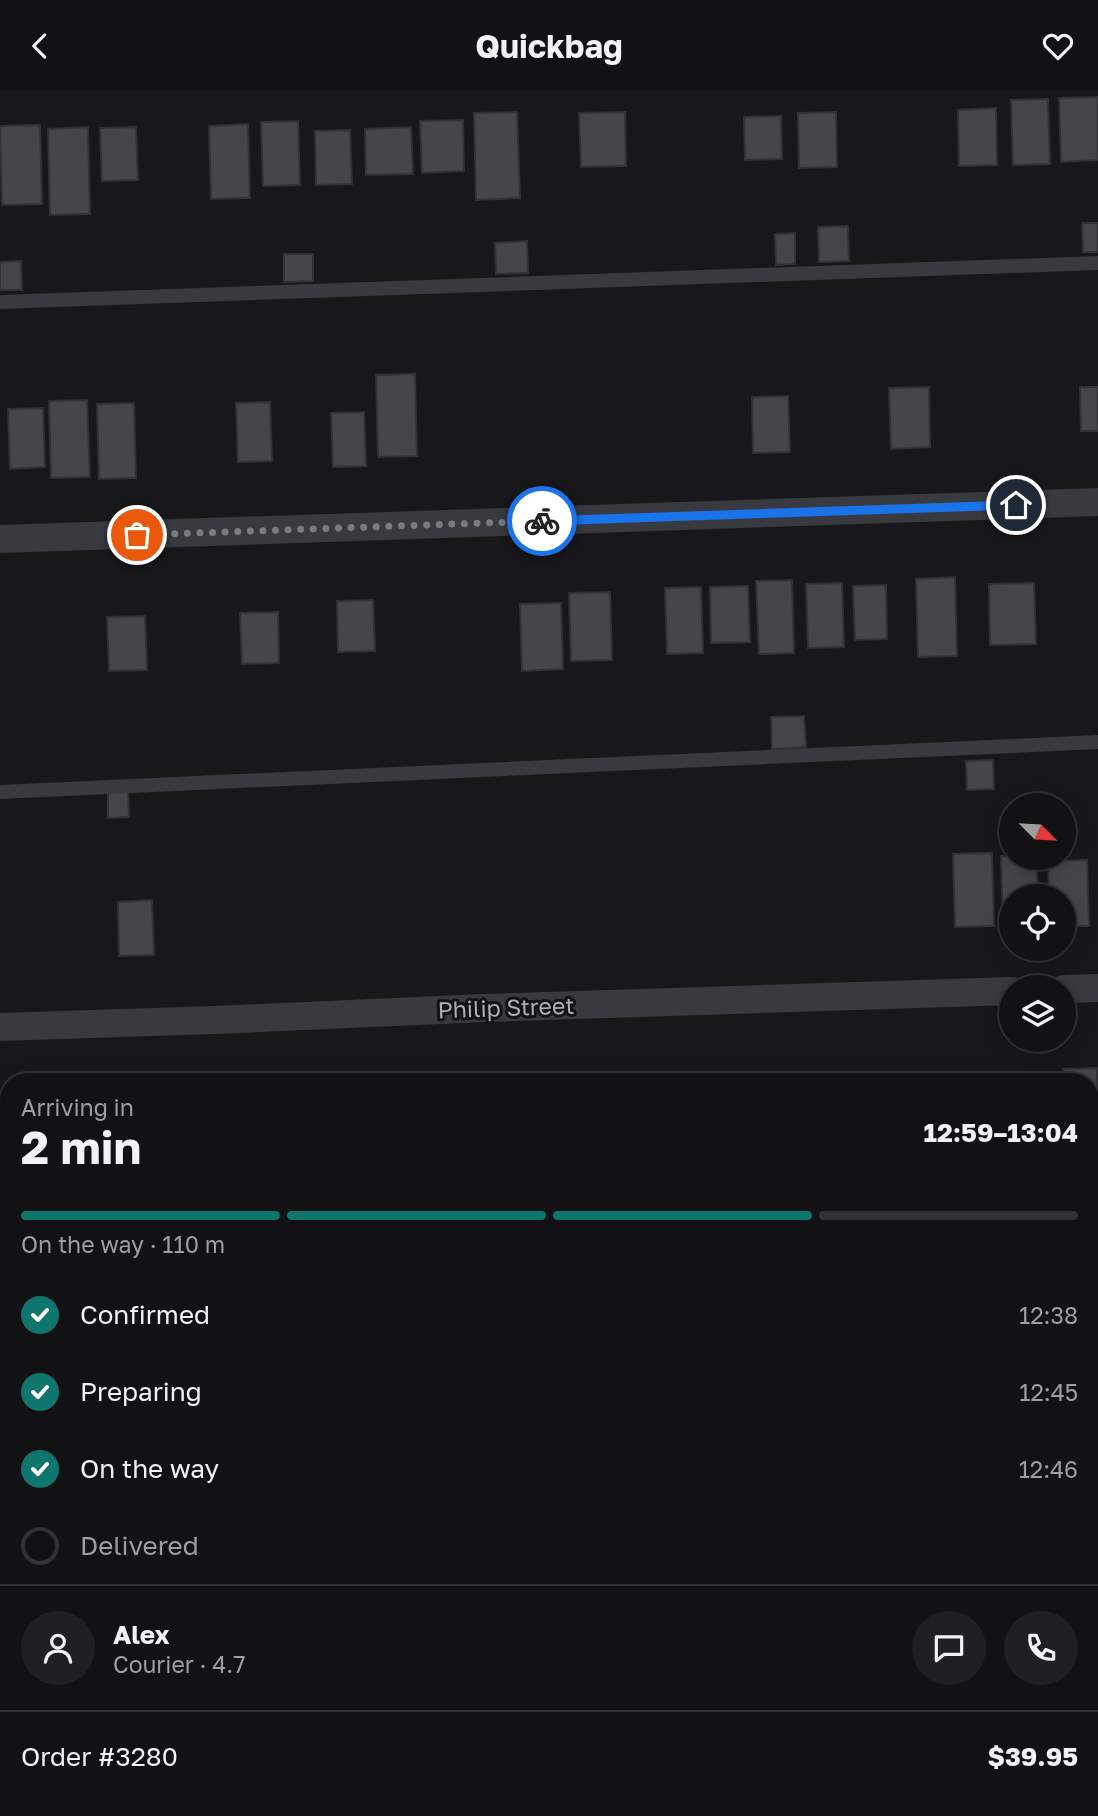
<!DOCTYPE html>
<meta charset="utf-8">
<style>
:root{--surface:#121214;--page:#1f2022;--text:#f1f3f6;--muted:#9c9ea0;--line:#313234;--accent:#0f766e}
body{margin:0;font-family:"Golos Text",sans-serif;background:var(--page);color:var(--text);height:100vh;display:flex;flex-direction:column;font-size:26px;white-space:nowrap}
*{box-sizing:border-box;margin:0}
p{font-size:23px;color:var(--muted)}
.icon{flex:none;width:38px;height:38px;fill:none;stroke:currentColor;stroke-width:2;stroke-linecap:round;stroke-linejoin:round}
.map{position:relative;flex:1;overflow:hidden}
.panel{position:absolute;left:0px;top:982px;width:1099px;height:744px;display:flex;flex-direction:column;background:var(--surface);border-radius:28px 28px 0 0;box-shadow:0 4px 18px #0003,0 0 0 2px var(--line)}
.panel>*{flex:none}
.needle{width:46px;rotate:114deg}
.buttons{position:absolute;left:999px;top:702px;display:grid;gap:14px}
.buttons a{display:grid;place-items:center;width:77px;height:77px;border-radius:50%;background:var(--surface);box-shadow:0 4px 18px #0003,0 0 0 2px var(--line);font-size:35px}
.pin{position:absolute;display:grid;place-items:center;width:60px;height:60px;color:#fff;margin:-30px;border:4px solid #fff;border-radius:50%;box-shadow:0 2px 7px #0007}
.courier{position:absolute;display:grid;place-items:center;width:70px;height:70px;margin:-35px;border:5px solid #1a73e8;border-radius:50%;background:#fff;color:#222;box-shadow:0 2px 9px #0007}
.head em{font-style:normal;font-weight:700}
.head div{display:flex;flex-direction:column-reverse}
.head{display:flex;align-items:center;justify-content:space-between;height:119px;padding:0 21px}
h1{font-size:46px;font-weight:700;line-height:52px}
.bar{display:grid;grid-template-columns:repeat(4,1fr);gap:10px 7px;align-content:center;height:84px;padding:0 21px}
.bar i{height:9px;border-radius:5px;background:var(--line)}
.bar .on{background:var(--accent)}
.bar p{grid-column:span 4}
.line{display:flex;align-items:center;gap:18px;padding:0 21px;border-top:2px solid var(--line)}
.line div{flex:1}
.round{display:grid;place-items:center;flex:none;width:74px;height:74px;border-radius:37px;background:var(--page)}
ol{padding:0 21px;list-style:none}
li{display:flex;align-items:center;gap:21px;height:77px}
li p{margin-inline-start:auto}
li .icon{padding:7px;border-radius:50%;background:var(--accent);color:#fff;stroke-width:4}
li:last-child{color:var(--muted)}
li i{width:38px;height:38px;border:4px solid var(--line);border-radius:50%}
header{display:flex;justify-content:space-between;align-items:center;height:91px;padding:0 21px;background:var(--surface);font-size:32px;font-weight:700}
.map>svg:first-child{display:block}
.building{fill:#45464a;stroke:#323236;stroke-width:2}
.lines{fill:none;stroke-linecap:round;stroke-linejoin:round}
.lane{stroke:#393a3f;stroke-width:14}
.street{stroke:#393a3f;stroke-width:28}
.done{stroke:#787b81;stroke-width:7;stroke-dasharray:0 12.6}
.route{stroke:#1a73e8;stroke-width:9}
.labels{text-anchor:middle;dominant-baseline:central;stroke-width:6;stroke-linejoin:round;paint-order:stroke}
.street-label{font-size:23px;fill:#abb0b9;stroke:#131315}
</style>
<header><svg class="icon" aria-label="back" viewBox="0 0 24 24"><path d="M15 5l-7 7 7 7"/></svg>Quickbag<svg class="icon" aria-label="heart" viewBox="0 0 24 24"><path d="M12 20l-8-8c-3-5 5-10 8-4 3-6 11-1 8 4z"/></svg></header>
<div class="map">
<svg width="1098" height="1725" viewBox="0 0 1098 1725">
<rect width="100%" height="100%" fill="#18181a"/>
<!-- building -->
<path class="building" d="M1098,6V69L1061,71L1059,7Z
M1048,8L1050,73L1013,74L1011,9Z
M996,17L997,74L959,75L958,19Z
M517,21L520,107L476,109L474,22Z
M625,21L626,75L581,76L579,22Z
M836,21L837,76L799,77L798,22Z
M781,25L782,68L745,69L744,26Z
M463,29L464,80L422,82L420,30Z
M298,30L300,94L263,95L261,31Z
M248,33L250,107L211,108L209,35Z
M40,34L42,113L2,114L0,35Z
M88,36L90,123L50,124L48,38Z
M136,36L138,89L102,90L100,37Z
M411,36L413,83L366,84L365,38Z
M350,39L352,93L316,94L315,40Z
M1082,132H1098V161H1083Z
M848,135L849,170L819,171L818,136Z
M795,142V173L776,174L775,143Z
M527,150L528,182L496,183L495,152Z
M284,163H313V190L284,191Z
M21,170L22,199H0V171Z
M415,283L417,365L378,366L376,284Z
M929,296L930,356L891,358L889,297Z
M1080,296H1098V340H1081Z
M788,305L790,361L753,362L752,306Z
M87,309L90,386L51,387L49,310Z
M270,311L272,370L238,371L236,312Z
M134,312L136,387L99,388L97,313Z
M43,317L45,376L10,378L8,318Z
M364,321L366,375L333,376L331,322Z
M955,486L957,565L918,566L916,488Z
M792,489L794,562L759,563L756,490Z
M842,492L844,556L808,557L806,493Z
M1034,492L1036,553L990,554L989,493Z
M886,494L887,548L855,549L853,495Z
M748,495L750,551L711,552L710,496Z
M701,496L703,562L667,563L665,497Z
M610,501L612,569L571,570L569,502Z
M373,509L375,560L338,561L337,510Z
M561,512L563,578L522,580L520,513Z
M278,521L279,572L242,573L240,522Z
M145,525L147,579L109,580L107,526Z
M804,625L806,656L772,658L771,626Z
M993,669L994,698L967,699L966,670Z
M108,701H128L129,726L108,727Z
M992,762L994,835L955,836L953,763Z
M1001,765L1036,766L1038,805H1012V835H1003Z
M1087,769L1089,835H1064V805H1049L1048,770Z
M152,809L154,864L119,865L118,811Z
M1097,977L1098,1030H1090V990H1064L1063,978Z
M671,988V990H636V989Z
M1098,1172V1254H1090V1173Z"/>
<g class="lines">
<!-- lane -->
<path class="lane" d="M0,211L1098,172
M0,701L1098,651
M1090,1102L1098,1101
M0,1149L9,1148
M1090,1517H1098"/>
<!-- street -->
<path class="street" d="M0,448L1098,411
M1064,898L1098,897
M0,936L214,929L484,917L1012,900
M1090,1308H1098
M0,1350L9,1349
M0,1440L9,1693
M10,1717V1725
M944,1725L1098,1719"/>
</g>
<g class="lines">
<!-- done -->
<path class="done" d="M137,444L542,430"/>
<!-- route -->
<path class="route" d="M542,430L1016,414"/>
</g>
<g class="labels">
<!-- street labels -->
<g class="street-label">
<text transform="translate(506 916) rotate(-2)">Philip Street</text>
</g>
</g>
</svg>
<div class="buttons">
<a><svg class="needle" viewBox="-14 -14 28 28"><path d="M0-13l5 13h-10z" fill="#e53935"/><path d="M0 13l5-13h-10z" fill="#9c9ea0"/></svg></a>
<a><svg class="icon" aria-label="locate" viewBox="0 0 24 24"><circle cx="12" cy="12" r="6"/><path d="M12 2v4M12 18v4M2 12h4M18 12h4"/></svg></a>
<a><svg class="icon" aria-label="layers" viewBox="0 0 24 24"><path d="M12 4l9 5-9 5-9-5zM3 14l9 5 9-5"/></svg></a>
</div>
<div class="pin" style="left:137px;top:444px;background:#ea580c"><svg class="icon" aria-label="bag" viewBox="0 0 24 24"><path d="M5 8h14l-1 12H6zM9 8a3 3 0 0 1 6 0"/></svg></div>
<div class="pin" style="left:1016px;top:414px;background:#1f2937"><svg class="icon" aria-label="home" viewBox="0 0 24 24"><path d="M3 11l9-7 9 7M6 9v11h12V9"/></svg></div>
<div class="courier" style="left:542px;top:430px"><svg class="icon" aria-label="bike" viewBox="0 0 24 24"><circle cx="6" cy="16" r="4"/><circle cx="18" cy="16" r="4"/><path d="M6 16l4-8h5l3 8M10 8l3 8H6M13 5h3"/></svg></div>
<section class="panel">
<div class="head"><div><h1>2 min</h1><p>Arriving in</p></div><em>12:59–13:04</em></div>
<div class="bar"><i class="on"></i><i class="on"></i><i class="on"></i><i></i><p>On the way · 110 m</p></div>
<ol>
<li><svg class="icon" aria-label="check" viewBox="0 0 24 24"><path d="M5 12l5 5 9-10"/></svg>Confirmed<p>12:38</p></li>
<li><svg class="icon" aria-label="check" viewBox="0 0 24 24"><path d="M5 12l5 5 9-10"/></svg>Preparing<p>12:45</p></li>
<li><svg class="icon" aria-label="check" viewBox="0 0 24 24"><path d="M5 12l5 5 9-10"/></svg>On the way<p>12:46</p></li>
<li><i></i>Delivered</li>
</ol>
<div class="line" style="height:126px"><a class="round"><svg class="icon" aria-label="person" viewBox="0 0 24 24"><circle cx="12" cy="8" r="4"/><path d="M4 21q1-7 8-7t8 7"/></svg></a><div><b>Alex</b><p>Courier · 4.7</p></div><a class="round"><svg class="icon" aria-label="chat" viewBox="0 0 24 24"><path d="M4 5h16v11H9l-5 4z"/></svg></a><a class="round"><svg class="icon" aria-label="phone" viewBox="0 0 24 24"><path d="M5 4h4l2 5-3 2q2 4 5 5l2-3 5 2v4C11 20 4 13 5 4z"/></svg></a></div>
<div class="line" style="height:91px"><div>Order #3280</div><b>$39.95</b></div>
</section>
</div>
